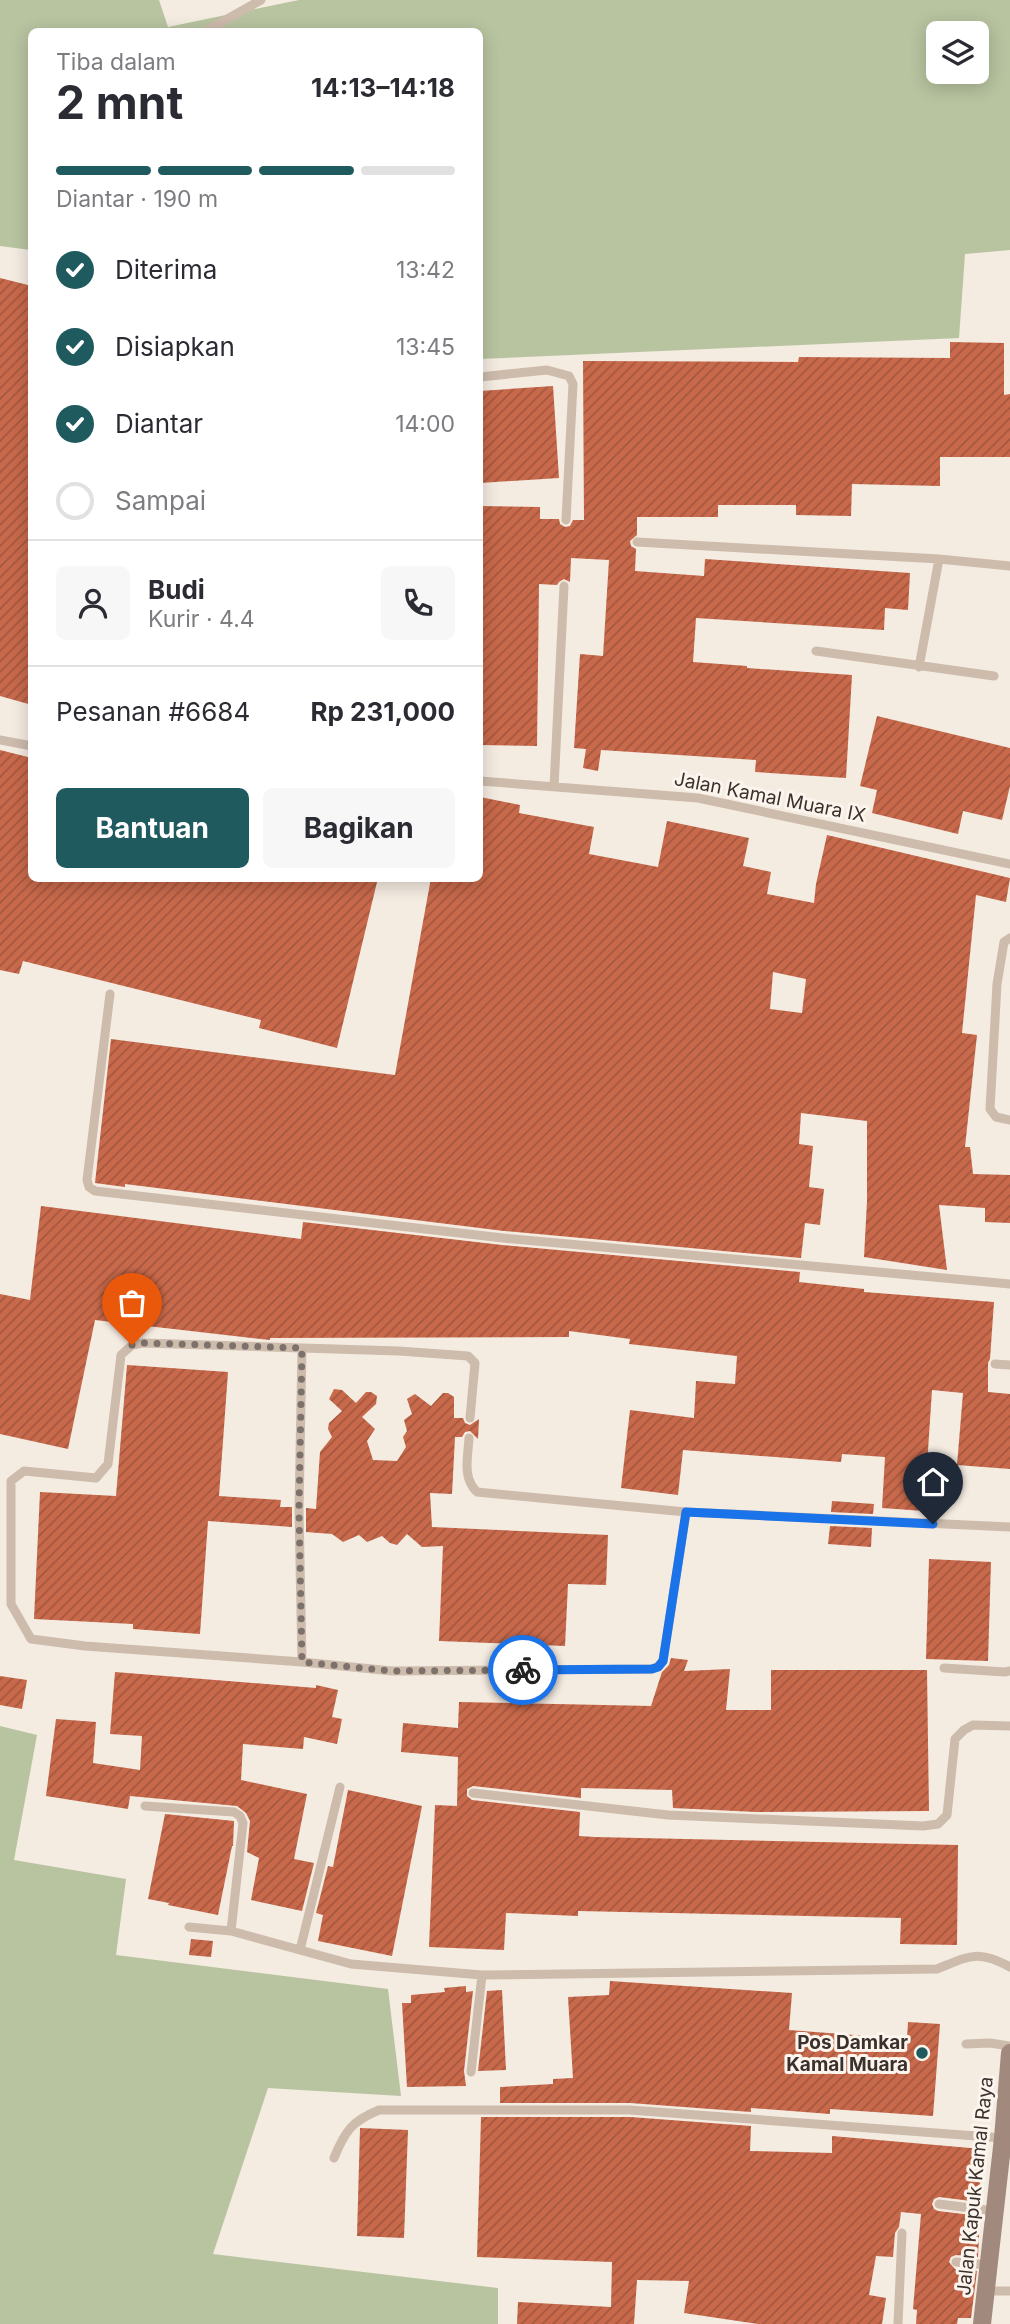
<!DOCTYPE html>
<html lang="id">
<meta charset="utf-8">
<style>
:root{--surface:#fff;--page:#f7f7f7;--text:#2b2b33;--muted:#7c7c81;--line:#e1e1e2;--accent:#1f5a5e}
body{margin:0;font-family:Inter,sans-serif;background:var(--page);color:var(--text);height:100vh;display:flex;flex-direction:column;font-size:26px;white-space:nowrap}
*{box-sizing:border-box;margin:0}
p{font-size:23px;color:var(--muted)}
.icon{flex:none;width:38px;height:38px;fill:none;stroke:currentColor;stroke-width:2;stroke-linecap:round;stroke-linejoin:round}
.map{position:relative;flex:1;overflow:hidden}
.sheet{position:absolute;left:28px;top:28px;width:455px;height:854px;display:flex;flex-direction:column;background:var(--surface);border-radius:10px;box-shadow:0 4px 18px #0003}
.sheet>*{flex:none}
.buttons{position:absolute;left:926px;top:21px;display:grid;gap:14px}
.buttons a{display:grid;place-items:center;width:63px;height:63px;border-radius:10px;background:var(--surface);box-shadow:0 4px 18px #0003;font-size:35px}
.pin{position:absolute;display:grid;place-items:center;width:60px;height:60px;color:#fff;margin:-72px -30px;border-radius:50% 50% 50% 0;rotate:-45deg;box-shadow:0 0 7px #0007}
.pin .icon{rotate:45deg}
.courier{position:absolute;display:grid;place-items:center;width:70px;height:70px;margin:-35px;border:5px solid #1a73e8;border-radius:50%;background:#fff;color:#222;box-shadow:0 2px 9px #0007}
.summary em{font-style:normal;font-weight:700}
.summary div{display:flex;flex-direction:column-reverse}
.summary{display:flex;align-items:center;justify-content:space-between;height:119px;padding:0 28px}
h1{font-size:46px;font-weight:700;line-height:52px}
.bar{display:grid;grid-template-columns:repeat(4,1fr);gap:10px 7px;align-content:center;height:84px;padding:0 28px}
.bar i{height:9px;border-radius:5px;background:var(--line)}
.bar .current{background:var(--accent)}
.bar p{grid-column:span 4}
.line{display:flex;align-items:center;gap:18px;padding:0 28px;border-top:2px solid var(--line)}
.line div{flex:1}
.round{display:grid;place-items:center;flex:none;width:74px;height:74px;border-radius:10px;background:var(--page)}
ol{padding:0 28px;list-style:none}
li{display:flex;align-items:center;gap:21px;height:77px}
li p{margin-inline-start:auto}
li .icon{padding:7px;border-radius:50%;background:var(--accent);color:#fff;stroke-width:4}
li:last-child{color:var(--muted)}
li i{width:38px;height:38px;border:4px solid var(--line);border-radius:50%}
.button{display:flex;gap:14px;margin-top:auto;padding:14px 28px}
.button a{flex:1;height:80px;border-radius:10px;background:var(--accent);color:#fff;font-size:28px;font-weight:700;line-height:80px;text-align:center}
.button a+a{background:var(--page);color:var(--text)}
.map>svg:first-child{display:block}
.green{fill:#b8c4a0;fill-rule:evenodd}
.building{fill:url(#building-hatch);fill-rule:evenodd}
.lines{fill:none;stroke-linecap:round;stroke-linejoin:round}
.service{stroke:#cdbbac;stroke-width:9}
.secondary{stroke:#a18a7d;stroke-width:18}
.done{stroke:#7c716b;stroke-width:7;stroke-dasharray:0 12.6}
.route{stroke:#1a73e8;stroke-width:9}
.poi-dot{fill:#1f5a5e;stroke:#fbf5ee;stroke-width:2.5}
.labels{text-anchor:middle;dominant-baseline:central;stroke-width:6;stroke-linejoin:round;paint-order:stroke}
.street-label{font-size:19px;fill:#3b302b;stroke:#fbf5ee}
.poi-label{font-size:19px;font-weight:bold;fill:#3b302b;stroke:#fbf5ee;text-anchor:end}
</style>
<div class="map">
<svg width="1010" height="2324" viewBox="0 0 1010 2324">
<defs>
<pattern id="building-hatch" width="6" height="6" patternUnits="userSpaceOnUse" patternTransform="scale(1.75)"><rect width="6" height="6" fill="#c8694b"/><path d="M-1 1l2-2M0 6l6-6M5 7l2-2" fill="none" stroke="#a4573f"/></pattern>
</defs>
<rect width="100%" height="100%" fill="#f4ebe1"/>
<!-- green -->
<path class="green" d="M0,0H159L168,27L299,0H1010V250L965,254L959,338L480,359V32H32L31,250L0,246ZM938,33H976V72H938Z
M0,1726L37,1735L14,1860L126,1879L116,1955L388,1989L401,2096L268,2088L213,2254L498,2288V2324H0Z"/>
<!-- building -->
<path class="building" d="M0,278L32,286V705L0,696Z
M950,342L1004,343V395L1010,394V457H940V486L852,484L851,516L796,515V505H718V517H637V535L630,541L631,546L636,549L635,571L704,576L705,559L910,573L908,610L885,608L884,630L696,618L693,662L747,666V668L852,675L846,778L755,772L756,760L601,750L598,771L583,768L586,749L574,748L580,654L603,656L609,560L571,558L570,582L564,579L559,582L557,585L539,584L537,746L480,745V506L540,507V519H559L560,524L565,527L570,526L573,520H584L583,361L798,362L799,357L950,358Z
M553,386L559,478L480,483V391Z
M877,716L1010,748V786L1002,820L963,811L958,834L872,813L877,790L860,786Z
M0,750L32,758V878H378L337,1048L259,1028L261,1020L23,961L19,974L0,970Z
M480,797L520,805L519,813L594,827L589,854L658,867L667,821L749,838L743,866L771,872L767,894L814,903L816,884L827,835L1010,878L1006,902L976,895L962,1033L977,1035L965,1147H970L973,1174L1010,1175V1223L985,1222V1208L939,1205L947,1270L864,1257L867,1201V1121L801,1113L799,1144L813,1146L809,1187L824,1189L820,1225L805,1223L801,1258L504,1231L125,1184V1187L95,1183L111,1039L395,1075L431,878H480ZM773,972L806,979L802,1013L770,1009Z
M41,1206L301,1239L303,1222L502,1245L800,1272L799,1282L864,1289V1292L994,1302L990,1359L988,1363V1392L1010,1394V1469L957,1465L963,1393L932,1390L924,1511L882,1508L885,1457L842,1454L841,1462L683,1450L678,1495L621,1488L630,1410L694,1418L696,1381L735,1384L737,1356L629,1344L630,1339L569,1331V1337L270,1338V1340L95,1320L68,1449L0,1434V1294L30,1300Z
M127,1365L228,1372L219,1496L281,1500L280,1507H292V1527L208,1521L200,1634L133,1629V1624L34,1619L40,1492L116,1496Z
M334,1389L342,1390L356,1403L366,1392H371L377,1396L376,1404L362,1417L375,1429L367,1441L373,1460L397,1461L406,1447L403,1437L407,1431L404,1420L412,1414L407,1399L415,1394L431,1406L443,1393H448L454,1397V1418H463L465,1423L470,1425L479,1419L478,1439L470,1431L465,1432L462,1437H455L452,1494L430,1493L432,1527L608,1535L606,1585L568,1584L565,1646L439,1641L443,1546L422,1547L407,1534L397,1545L390,1543L382,1536L367,1542L359,1535L343,1542L332,1534L306,1532V1508L316,1509L320,1452L332,1437L328,1429L329,1423L342,1411L329,1399Z
M832,1501L874,1504L873,1514L831,1512Z
M830,1526L872,1528L871,1547L828,1544Z
M929,1559L991,1562L988,1661L926,1659Z
M671,1658L688,1660L684,1671L730,1669L726,1710H771V1670H927L929,1811L756,1812L673,1808L672,1790L581,1788V1798L473,1786L467,1789V1796L472,1800L580,1812L579,1836L595,1837L958,1845L957,1945L900,1944L901,1918L578,1911V1916L506,1913L504,1950L429,1947L435,1805L457,1806L458,1757L401,1752L403,1723L458,1728L459,1702L651,1706L662,1672L669,1665Z
M115,1672L316,1688V1685L338,1690L332,1717L342,1719L337,1744L304,1737L303,1749L243,1744L241,1780L307,1794L294,1859L314,1863L302,1911L251,1900L259,1858L247,1852L250,1821L246,1813L237,1806L130,1796L128,1809L46,1796L56,1719L96,1722L93,1763L140,1770L142,1736L110,1734Z
M0,1676L27,1680L22,1709L0,1705Z
M348,1790L422,1806L392,1956L318,1941L323,1915L316,1913L328,1866L333,1867Z
M165,1814L234,1821L233,1846H232L218,1915L168,1905L169,1903L148,1899Z
M191,1939L213,1941L211,1957L189,1955Z
M610,1981L792,1993L789,2030L907,2039L908,2022L940,2024L933,2116L830,2109V2114L751,2108V2112L630,2103H500V2087L553,2084V2079L573,2078L568,1997L609,1995Z
M466,1986V1992L473,1991L464,2071L466,2086L407,2087L402,2003H411V1995L445,1992L444,1988Z
M502,1990L506,2070L478,2071L487,1991Z
M481,2117H630L751,2126L750,2151L832,2153V2136L982,2149L979,2202L939,2197L934,2199L932,2204L934,2209L938,2211L980,2216L978,2257L956,2255L951,2257L949,2262L955,2269L977,2271L971,2318H958L957,2324H916L917,2310L913,2309L921,2214L901,2212L899,2227L895,2233L893,2257L876,2256L869,2295L886,2298L882,2324H758L684,2313L689,2281L637,2280L634,2324H517L518,2302L611,2307L612,2262L477,2257Z
M360,2128L408,2130L404,2238L357,2236Z"/>
<g class="lines">
<!-- service -->
<path class="service" d="M204,32L261,0
M480,377L547,370L569,376L573,384L566,520
M637,542L939,559L1010,566
M816,651L994,676
M919,667L939,559
M0,740L32,746
M480,781L698,798L1010,864
M554,787L564,586
M1010,938L1004,942L997,984L990,1109L996,1117L1010,1120
M110,994L87,1180L89,1187L95,1191L503,1238L1010,1284
M995,1364L1010,1365
M470,1418L475,1363L468,1356L399,1351L143,1343L132,1345L121,1355L108,1464L96,1478L24,1471L11,1481V1604L31,1639L85,1646L302,1662L392,1671L651,1669L658,1667L663,1661L686,1512
M469,1438C468,1457 462,1478 477,1492L686,1512L1010,1527
M302,1662L299,1510L302,1348
M944,1668L1005,1672L1010,1671
M473,1793L668,1815L923,1826L938,1824L947,1815L955,1739L964,1730L973,1725L1010,1726
M145,1806L234,1812L240,1816L243,1823L231,1931
M189,1927L231,1931L351,1964L482,1975L937,1969C969,1956 978,1949 1010,1967
M300,1950L340,1787
M966,2044L990,2043L1010,2046
M471,2072L482,1975
M334,2158C345,2131 352,2121 379,2110H630L1003,2138
M939,2204L994,2211
M956,2262L988,2265
M985,2291H1010
M898,2324L902,2233"/>
<!-- secondary -->
<path class="secondary" d="M982,2324L1003,2138L1010,2053"/>
</g>
<g class="lines">
<!-- done -->
<path class="done" d="M132,1345L144,1343L302,1348L299,1510L302,1662L392,1671L523,1670"/>
<!-- route -->
<path class="route" d="M523,1670L652,1669L658,1667L663,1661L686,1512L933,1524"/>
</g>
<!-- markers -->
<circle class="poi-dot" cx="922" cy="2053" r="7"/>
<g class="labels">
<!-- street labels -->
<g class="street-label">
<text transform="translate(770 797) rotate(11)">Jalan Kamal Muara IX</text>
<text transform="translate(975 2186) rotate(-84)">Jalan Kapuk Kamal Raya</text>
</g>
<!-- poi labels -->
<g class="poi-label">
<text x="908" y="2042">Pos Damkar<tspan x="908" dy="22">Kamal Muara</tspan></text>
</g>
</g>
</svg>
<div class="buttons">
<a><svg class="icon" aria-label="layers" viewBox="0 0 24 24"><path d="M12 4l9 5-9 5-9-5zM3 14l9 5 9-5"/></svg></a>
</div>
<div class="pin" style="left:132px;top:1345px;background:#ea580c"><svg class="icon" aria-label="bag" viewBox="0 0 24 24"><path d="M5 8h14l-1 12H6zM9 8a3 3 0 0 1 6 0"/></svg></div>
<div class="pin" style="left:933px;top:1524px;background:#1f2937"><svg class="icon" aria-label="home" viewBox="0 0 24 24"><path d="M3 11l9-7 9 7M6 9v11h12V9"/></svg></div>
<div class="courier" style="left:523px;top:1670px"><svg class="icon" aria-label="bike" viewBox="0 0 24 24"><circle cx="6" cy="16" r="4"/><circle cx="18" cy="16" r="4"/><path d="M6 16l4-8h5l3 8M10 8l3 8H6M13 5h3"/></svg></div>
<section class="sheet">
<div class="summary"><div><h1>2 mnt</h1><p>Tiba dalam</p></div><em>14:13–14:18</em></div>
<div class="bar"><i class="current"></i><i class="current"></i><i class="current"></i><i></i><p>Diantar · 190 m</p></div>
<ol>
<li><svg class="icon" aria-label="check" viewBox="0 0 24 24"><path d="M5 12l5 5 9-10"/></svg>Diterima<p>13:42</p></li>
<li><svg class="icon" aria-label="check" viewBox="0 0 24 24"><path d="M5 12l5 5 9-10"/></svg>Disiapkan<p>13:45</p></li>
<li><svg class="icon" aria-label="check" viewBox="0 0 24 24"><path d="M5 12l5 5 9-10"/></svg>Diantar<p>14:00</p></li>
<li><i></i>Sampai</li>
</ol>
<div class="line" style="height:126px"><a class="round"><svg class="icon" aria-label="person" viewBox="0 0 24 24"><circle cx="12" cy="8" r="4"/><path d="M4 21q1-7 8-7t8 7"/></svg></a><div><b>Budi</b><p>Kurir · 4.4</p></div><a class="round"><svg class="icon" aria-label="phone" viewBox="0 0 24 24"><path d="M5 4h4l2 5-3 2q2 4 5 5l2-3 5 2v4C11 20 4 13 5 4z"/></svg></a></div>
<div class="line" style="height:91px"><div>Pesanan #6684</div><b>Rp 231,000</b></div>
<div class="button"><a>Bantuan</a><a>Bagikan</a></div>
</section>
</div>
